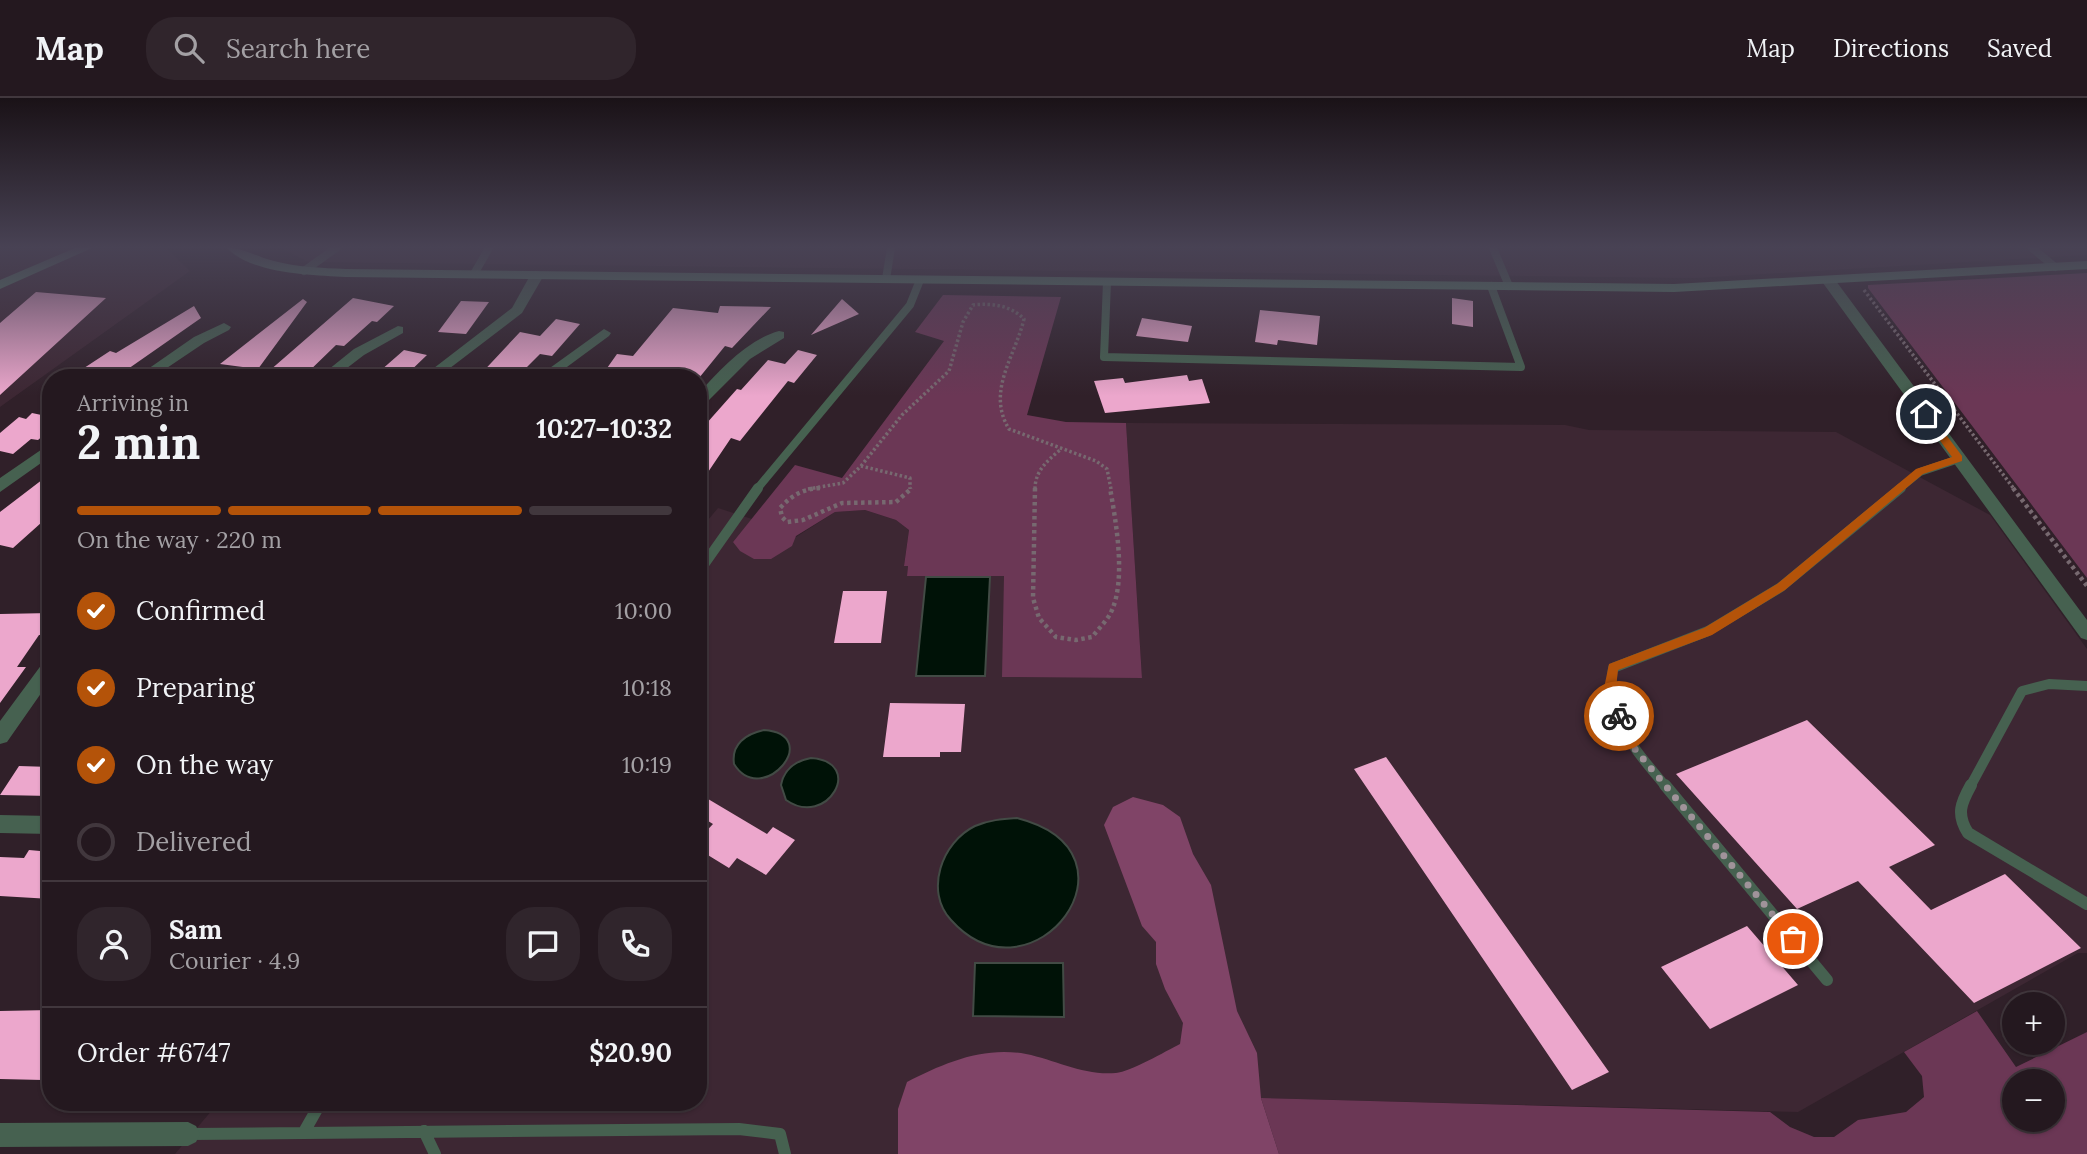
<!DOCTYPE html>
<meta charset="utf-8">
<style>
:root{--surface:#24181f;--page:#30252c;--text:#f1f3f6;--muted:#a3a0a4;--line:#41373d;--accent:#b45309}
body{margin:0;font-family:Lora,serif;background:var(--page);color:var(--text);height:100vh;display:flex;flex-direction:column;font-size:26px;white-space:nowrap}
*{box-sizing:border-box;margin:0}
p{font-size:23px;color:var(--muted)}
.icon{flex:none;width:38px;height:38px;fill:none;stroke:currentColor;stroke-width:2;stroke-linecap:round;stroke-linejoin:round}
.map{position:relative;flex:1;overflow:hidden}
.panel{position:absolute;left:42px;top:271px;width:665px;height:742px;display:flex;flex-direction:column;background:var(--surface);border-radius:28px;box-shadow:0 2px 5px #0004,0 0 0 2px var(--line)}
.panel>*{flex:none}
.fabs{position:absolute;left:2002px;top:894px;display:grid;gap:14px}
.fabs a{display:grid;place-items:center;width:63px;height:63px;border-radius:50%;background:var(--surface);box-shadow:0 2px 5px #0004,0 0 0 2px var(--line);font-size:35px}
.pin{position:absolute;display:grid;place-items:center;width:60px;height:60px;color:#fff;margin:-30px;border:4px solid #fff;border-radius:50%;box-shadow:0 2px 7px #0007}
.courier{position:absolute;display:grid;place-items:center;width:70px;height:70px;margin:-35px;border:5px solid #b45309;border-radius:50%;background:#fff;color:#222;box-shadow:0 2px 9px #0007}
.head em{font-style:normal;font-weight:700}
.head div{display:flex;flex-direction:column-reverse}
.head{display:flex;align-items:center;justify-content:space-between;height:119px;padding:0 35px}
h1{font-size:46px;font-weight:700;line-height:52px}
.bar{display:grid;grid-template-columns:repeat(4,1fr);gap:10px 7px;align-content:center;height:84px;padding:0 35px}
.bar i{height:9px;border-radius:5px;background:var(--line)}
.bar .current{background:var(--accent)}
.bar p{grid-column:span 4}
.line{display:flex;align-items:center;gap:18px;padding:0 35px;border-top:2px solid var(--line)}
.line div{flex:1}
.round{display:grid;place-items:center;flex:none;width:74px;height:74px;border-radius:28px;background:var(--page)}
ol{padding:0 35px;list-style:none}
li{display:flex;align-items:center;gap:21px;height:77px}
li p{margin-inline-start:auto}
li .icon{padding:7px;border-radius:50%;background:var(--accent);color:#fff;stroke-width:4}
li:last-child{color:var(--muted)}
li i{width:38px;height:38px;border:4px solid var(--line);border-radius:50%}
header{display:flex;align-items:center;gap:42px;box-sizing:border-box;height:98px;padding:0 35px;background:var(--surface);border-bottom:2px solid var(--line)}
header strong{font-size:33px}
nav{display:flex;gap:38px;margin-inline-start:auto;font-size:24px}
.search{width:490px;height:63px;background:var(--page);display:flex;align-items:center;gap:18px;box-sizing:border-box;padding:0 24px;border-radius:28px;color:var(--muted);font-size:26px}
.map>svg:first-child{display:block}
.built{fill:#3d2733}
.green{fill:#6b3755;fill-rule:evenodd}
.forest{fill:#804467}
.water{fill:#001207;stroke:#424b45;stroke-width:2}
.building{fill:#eca7cc}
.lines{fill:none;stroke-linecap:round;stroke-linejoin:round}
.path-far1{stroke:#776970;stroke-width:3.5;stroke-dasharray:2.5 2.5;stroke-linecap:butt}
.path{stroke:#776970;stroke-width:4.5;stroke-dasharray:3.5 3.5;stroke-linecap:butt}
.lane-far2{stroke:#466150;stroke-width:8}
.lane-far1{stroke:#466150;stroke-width:10}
.lane{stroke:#466150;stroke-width:12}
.street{fill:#466150;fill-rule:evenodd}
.secondary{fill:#568268;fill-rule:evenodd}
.route{fill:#b45309}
.done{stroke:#a0939a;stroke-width:7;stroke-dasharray:0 12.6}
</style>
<header>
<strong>Map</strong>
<div class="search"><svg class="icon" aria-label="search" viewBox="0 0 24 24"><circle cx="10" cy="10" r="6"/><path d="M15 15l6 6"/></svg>Search here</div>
<nav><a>Map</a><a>Directions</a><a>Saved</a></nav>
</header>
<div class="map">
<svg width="2087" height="1056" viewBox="0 0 2087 1056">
<rect width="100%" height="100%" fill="#302029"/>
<!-- built -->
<path class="built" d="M0,150H166L190,173L0,309Z
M282,150H2087V157L1695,180L308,164Z
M1126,325L1565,327L1589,332L1836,334L1990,417L2087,551V855H2078L1798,1014L1261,1000L975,999L980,1056H175L218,1005L698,1004V434L718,410L752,421L733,444L796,439L835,414L865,412L896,422L909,432L904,467L908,468L907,478H1004L1142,580Z"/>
<!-- green -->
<path class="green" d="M2087,175V480L1868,190V187Z
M943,197L1061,199L1027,317L1066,324L1126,325L1142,580L1002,579L1004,478H907L908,468H904L909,432L896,422L865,412L835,414L796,438L792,448L771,461H754L740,453L733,444L795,367L842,380L944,243L915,234Z
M1977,913L2016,969L2087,934V1056H1279L1261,1000L1770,1014L1790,1029L1814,1039H1834L1858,1022L1906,1014L1924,999L1922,978L1904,954ZM2014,984H2053V1022H2014Z"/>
<!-- forest -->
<path class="forest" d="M1133,699L1163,707L1180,719L1193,756L1211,787L1237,913L1257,955L1261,1000L1279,1056H898V1011L907,984C944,965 983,948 1026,956C1056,962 1084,978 1116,975C1130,974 1166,953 1180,946L1183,925L1165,891L1156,866V844L1142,828L1104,727L1113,709Z"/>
<!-- water -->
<path class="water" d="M926,479H990L985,578H916Z
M764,632C825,637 762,711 734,666C731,646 746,636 764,632Z
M811,660C866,664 827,731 786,702L781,687C784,671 795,663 811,660Z
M1017,720C1153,755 1032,912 951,822C924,793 942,744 975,728C989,722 1002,721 1017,720Z
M975,865H1063L1064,919L973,918Z"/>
<!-- building -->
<path class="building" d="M36,194L106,200L0,297V225Z
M353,200L394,208L377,224L372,223L344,248L336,247L302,280H261Z
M1452,200L1473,203V229L1452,226Z
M303,201L307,204L258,271L220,266Z
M842,201L859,216L811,237Z
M461,203L489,204L466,236L438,234Z
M194,208L201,220L115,280H76L85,274L81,272L110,253L116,255Z
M720,208L771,209L732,250L725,248L699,280H600L617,256L633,258L673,210L718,215Z
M1260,212L1320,218L1317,247L1278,242L1277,247L1255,244Z
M1142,220L1192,228L1188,244L1136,238Z
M556,221L580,226L552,258L540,256L516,280H477L520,234L540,238Z
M404,252L427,257L403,280H372Z
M798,252L817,257L794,285L788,283L740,343L731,340L698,389V335L737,291L741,292L768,262L785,266Z
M1187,277L1189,283L1202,281L1210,305L1105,315L1094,283L1123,280L1125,285Z
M32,315L51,319V331L38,342L31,341L13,356L0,353V335L19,319L26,321Z
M51,375V416L13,450L0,447V414Z
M843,493H887L881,545H834Z
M51,515V536L39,537L17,569H26L0,605V516Z
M890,605L965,606L961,654H940V659H883Z
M1807,622L1935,747L1889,769L1931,812L2005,776L2081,850L1974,905L1858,783L1797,811L1676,676Z
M1386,659L1609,974L1572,992L1354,671Z
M19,668L51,669V698L0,697Z
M698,695L767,736L773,729L795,742L766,777L737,760L729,770L698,751V742L713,726L698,717Z
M29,752L51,754V801L0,798V759L24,760Z
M1747,828L1798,887L1710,931L1661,869Z
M51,912V969L43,982L0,981V913Z"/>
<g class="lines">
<!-- path-far1 -->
<path class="path-far1" d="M1864,192L2014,391
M861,368L902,317L949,273L963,224L973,207C992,205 1010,207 1024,221C1015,259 986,293 1009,331L1096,363L1107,371L1111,391
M808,391L843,385L861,368L910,380V391
M1035,391C1035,373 1047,363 1060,352"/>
<!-- path -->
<path class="path" d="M820,390C803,391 792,397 780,410L782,419L787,424L803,422L842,405L896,404L912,390
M1035,390L1033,500L1039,520L1056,539L1076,542L1092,539C1099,530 1108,522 1112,512C1126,480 1116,424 1110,390
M2013,390L2087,488"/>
<!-- lane-far2 -->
<path class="lane-far2" d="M1493,150L1509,188
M2032,150L2055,169
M304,173L336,150
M474,176L489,150
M886,181L891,150
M1107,184L1104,259L1521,269L1491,188
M757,391L910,207L920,182
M1899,391L1920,374L1959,361"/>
<!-- lane-far1 -->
<path class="lane-far1" d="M698,475L758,390
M1666,689C1636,652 1605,622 1613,570L1708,533L1781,489L1901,390
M1970,689L2022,593L2049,586L2087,588"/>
<!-- lane -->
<path class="lane" d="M1665,687L1827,882
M1971,687C1961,705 1956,716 1968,735L2087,806
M424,1033L435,1056
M304,1034L321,1004
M189,1036L739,1031L780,1036L785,1056"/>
<!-- street -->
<path class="street" d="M537,173L544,177L522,215L437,280H421L512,210L532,174Z
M1828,178L1833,179L2087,522V542L2081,540L1823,185V179Z
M224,225L231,229L229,232L204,245L152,280H135L194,239Z
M398,228L403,229V235L364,257L334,280H318L354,251Z
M604,231L611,235L609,238L552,280H536Z
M779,233L784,234V240L750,261L703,308L698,310V296C720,272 747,242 779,233Z
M51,345V358L0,394V380Z
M51,560V581L7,644L0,646V623L45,562Z
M0,717L51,718V736L0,735Z
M188,1024L196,1028L200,1036L196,1044L188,1048L0,1049V1025Z"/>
<!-- secondary -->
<path class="secondary" d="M75,150H92L0,191V182Z
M227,150C245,150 257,159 274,163C297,169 322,170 346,171L1674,186L2087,163V171L1674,194L346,179C311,177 252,176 227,150Z"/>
</g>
<!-- sky -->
<linearGradient id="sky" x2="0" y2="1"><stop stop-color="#1a1217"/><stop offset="0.5" stop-color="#484254"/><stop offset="1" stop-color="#484254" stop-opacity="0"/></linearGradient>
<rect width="2087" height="298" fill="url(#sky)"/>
<!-- route -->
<path class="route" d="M1922,314H1929L1962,358V363L1923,376L1785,492L1712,537L1618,572L1616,590L1625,618L1619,623L1614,622L1604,590L1609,566L1704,530L1777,486L1916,371L1952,359L1922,318Z"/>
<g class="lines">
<!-- done -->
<path class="done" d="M1619,618L1625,639L1793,841"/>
</g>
</svg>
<div class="fabs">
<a>+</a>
<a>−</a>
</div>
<div class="pin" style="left:1793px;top:841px;background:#ea580c"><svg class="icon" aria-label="bag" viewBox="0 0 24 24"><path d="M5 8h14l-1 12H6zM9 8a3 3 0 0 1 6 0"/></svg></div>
<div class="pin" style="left:1926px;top:316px;background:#1f2937"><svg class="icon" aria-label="home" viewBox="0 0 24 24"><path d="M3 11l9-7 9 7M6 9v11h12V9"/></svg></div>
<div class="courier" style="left:1619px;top:618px"><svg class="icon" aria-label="bike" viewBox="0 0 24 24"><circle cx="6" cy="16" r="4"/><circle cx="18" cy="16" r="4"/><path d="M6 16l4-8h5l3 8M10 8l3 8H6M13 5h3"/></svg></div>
<section class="panel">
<div class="head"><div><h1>2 min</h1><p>Arriving in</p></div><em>10:27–10:32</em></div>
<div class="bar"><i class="current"></i><i class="current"></i><i class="current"></i><i></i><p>On the way · 220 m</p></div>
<ol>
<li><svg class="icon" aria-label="check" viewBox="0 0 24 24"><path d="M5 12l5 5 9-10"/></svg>Confirmed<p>10:00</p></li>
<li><svg class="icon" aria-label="check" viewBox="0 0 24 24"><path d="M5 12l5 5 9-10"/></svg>Preparing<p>10:18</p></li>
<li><svg class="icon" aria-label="check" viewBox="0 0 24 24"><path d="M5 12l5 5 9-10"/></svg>On the way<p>10:19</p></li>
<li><i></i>Delivered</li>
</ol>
<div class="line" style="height:126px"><a class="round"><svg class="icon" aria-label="person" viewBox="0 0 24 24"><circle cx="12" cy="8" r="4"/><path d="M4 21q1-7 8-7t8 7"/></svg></a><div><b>Sam</b><p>Courier · 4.9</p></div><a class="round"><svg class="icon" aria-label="chat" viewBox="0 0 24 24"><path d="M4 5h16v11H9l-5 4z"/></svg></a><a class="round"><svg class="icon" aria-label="phone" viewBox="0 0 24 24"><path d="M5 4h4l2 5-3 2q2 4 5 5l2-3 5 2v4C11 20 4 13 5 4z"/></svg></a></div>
<div class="line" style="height:91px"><div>Order #6747</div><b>$20.90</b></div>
</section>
</div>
